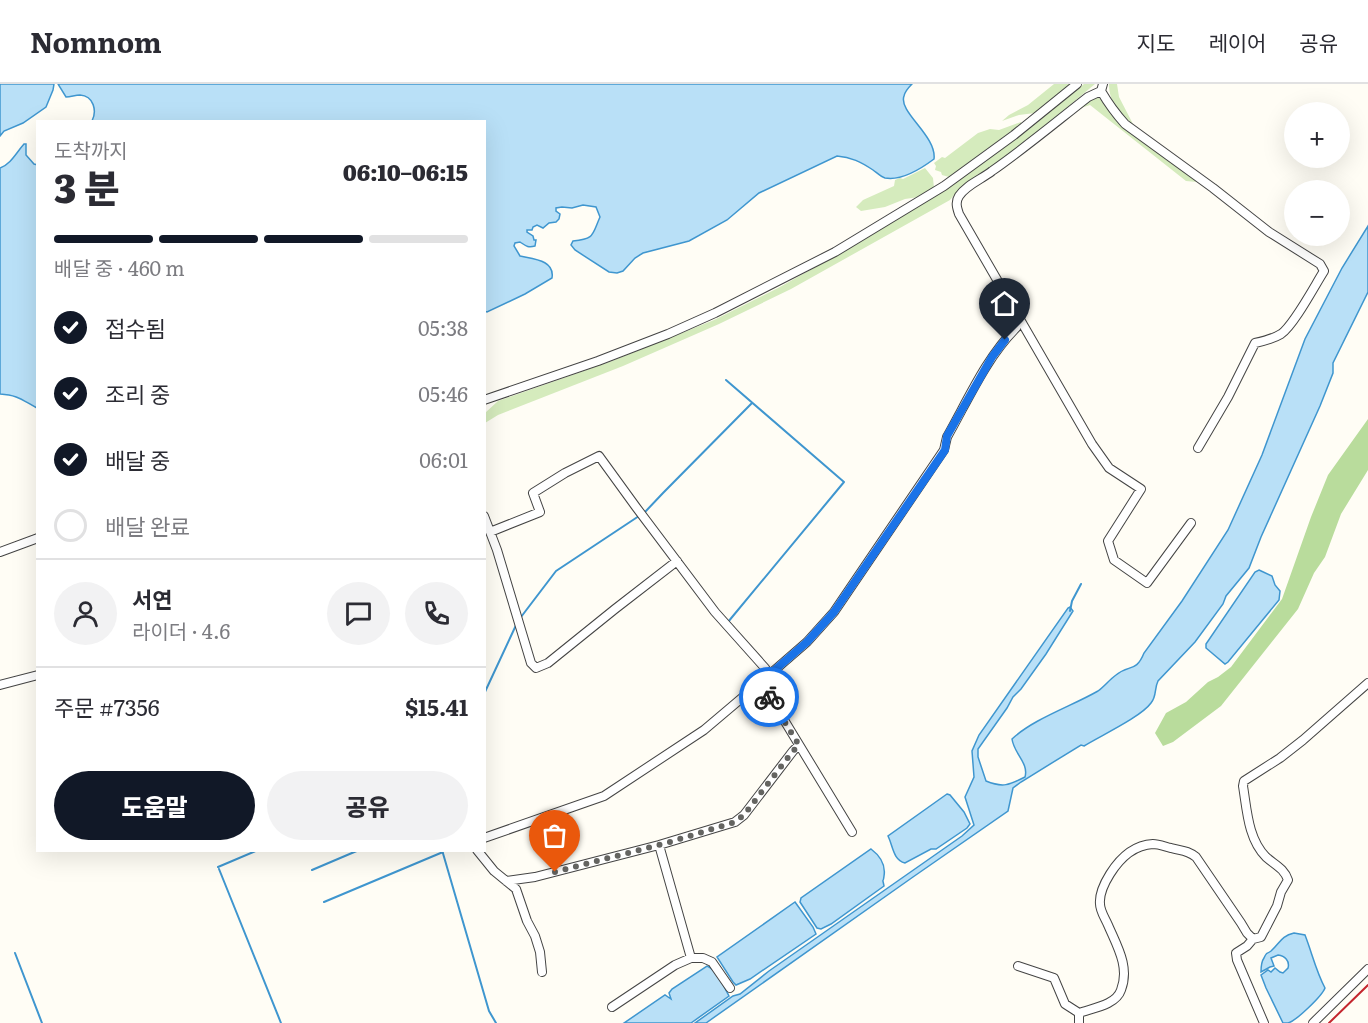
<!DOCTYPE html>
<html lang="ko">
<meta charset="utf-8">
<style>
:root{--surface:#fff;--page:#f2f2f3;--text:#2b2b33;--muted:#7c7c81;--line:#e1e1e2;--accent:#111827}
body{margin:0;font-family:Literata,"Noto Sans KR",serif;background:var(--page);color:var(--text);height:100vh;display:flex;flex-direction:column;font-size:22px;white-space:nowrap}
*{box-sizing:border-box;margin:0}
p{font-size:20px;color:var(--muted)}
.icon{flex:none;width:33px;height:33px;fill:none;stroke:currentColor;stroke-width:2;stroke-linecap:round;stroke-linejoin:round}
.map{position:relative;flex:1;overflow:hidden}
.drawer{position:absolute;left:36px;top:36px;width:450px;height:732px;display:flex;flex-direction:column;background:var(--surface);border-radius:0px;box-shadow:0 6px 24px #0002}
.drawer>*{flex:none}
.fabs{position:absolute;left:1284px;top:18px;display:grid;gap:12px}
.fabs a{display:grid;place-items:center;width:66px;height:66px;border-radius:50%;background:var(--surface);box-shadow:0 6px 24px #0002;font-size:30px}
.pin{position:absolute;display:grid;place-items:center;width:51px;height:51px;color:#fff;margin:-62px -26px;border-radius:50% 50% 50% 0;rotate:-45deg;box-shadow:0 0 6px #0007}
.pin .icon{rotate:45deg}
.courier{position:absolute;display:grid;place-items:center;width:60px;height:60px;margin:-30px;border:4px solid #1a73e8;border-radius:50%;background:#fff;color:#222;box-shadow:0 2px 8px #0007}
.headline em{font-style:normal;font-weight:800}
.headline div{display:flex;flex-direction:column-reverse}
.headline{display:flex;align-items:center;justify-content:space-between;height:102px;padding:0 18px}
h1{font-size:39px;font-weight:800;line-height:45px}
.bar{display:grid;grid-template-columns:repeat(4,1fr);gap:9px 6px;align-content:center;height:72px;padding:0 18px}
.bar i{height:8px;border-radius:4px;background:var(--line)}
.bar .on{background:var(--accent)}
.bar p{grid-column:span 4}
.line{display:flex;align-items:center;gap:15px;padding:0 18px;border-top:2px solid var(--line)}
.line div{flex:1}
.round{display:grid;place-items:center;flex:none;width:63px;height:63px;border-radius:32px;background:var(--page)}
ol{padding:0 18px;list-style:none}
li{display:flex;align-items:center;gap:18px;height:66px}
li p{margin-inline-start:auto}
li .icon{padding:6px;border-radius:50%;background:var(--accent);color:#fff;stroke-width:4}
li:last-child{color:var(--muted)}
li i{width:33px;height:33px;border:3px solid var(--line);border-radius:50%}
.primary-button{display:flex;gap:12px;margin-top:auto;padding:12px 18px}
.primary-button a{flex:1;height:69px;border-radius:36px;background:var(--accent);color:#fff;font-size:24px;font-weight:800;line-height:69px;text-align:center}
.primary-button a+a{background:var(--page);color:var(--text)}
header{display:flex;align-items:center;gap:36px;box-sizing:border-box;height:84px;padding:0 30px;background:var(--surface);border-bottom:2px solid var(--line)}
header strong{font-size:28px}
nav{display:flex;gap:33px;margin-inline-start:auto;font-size:21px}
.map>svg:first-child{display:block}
.green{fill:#d5ebbd}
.forest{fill:#b9dc9c}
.water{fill:#b9e0f7;stroke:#3f96cf;stroke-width:1.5}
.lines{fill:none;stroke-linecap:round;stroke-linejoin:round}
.stream{stroke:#3f96cf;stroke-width:2}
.minor-casing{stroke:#444;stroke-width:10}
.minor{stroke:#fff;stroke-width:8}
.rail{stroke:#c4262e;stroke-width:2}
.done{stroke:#646461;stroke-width:6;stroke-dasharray:0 10.8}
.route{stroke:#1a73e8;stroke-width:8}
</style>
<header>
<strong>Nomnom</strong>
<nav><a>지도</a><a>레이어</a><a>공유</a></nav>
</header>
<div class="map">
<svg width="1368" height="939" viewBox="0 0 1368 939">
<rect width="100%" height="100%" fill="#fffdf5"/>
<!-- green -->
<path class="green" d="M1054,0H1071L1035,29L1019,31L1002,37L1009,31L1028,21Z
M1084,0H1095L1034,51L954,111L950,116L791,205L719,240L623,282L498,331L485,339V329L498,317L612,277L714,236L778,204L862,157L941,108L989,74Z
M1109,0H1117L1119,13L1133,40C1119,30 1109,18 1109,0Z
M1094,12L1101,15L1131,47L1197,98L1186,97L1090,21L1078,25Z
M1021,38V40L949,93L942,91L941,88L935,86L936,82L934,79L942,73L945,74L978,49L990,45L999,46Z
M925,84L933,94L934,104L919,113L905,115L885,123L861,127L856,123L863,116L894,102L895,96L900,94L903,95Z"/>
<!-- forest -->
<path class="forest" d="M1368,335V386L1341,430L1325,473L1314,489L1298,525L1221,622L1173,658L1163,662L1155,649L1166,629L1186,618L1208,598L1218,593L1231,583L1282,515L1311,433L1328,391Z"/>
<!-- water -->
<path class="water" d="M0,0H54L53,6L46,23L23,39L4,47L0,52Z
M58,0H912C909,3 905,7 904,12C898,28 937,52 934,75C922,84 901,97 885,94C881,93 876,88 873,86C861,78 851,73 837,72L759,109L727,136L689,157L643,169L635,174L623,187L617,189L609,188L575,166L571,161L573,157C595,155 592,151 600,133L596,123L583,121L572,124L562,123L556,124V127L560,130L559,135L556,138L549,139L543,144L537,141L533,143L532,146H527V148L533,152L534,156H536L535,162C528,164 526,162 520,158L515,159L514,162L520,172C533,175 555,176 552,194L525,210L487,228L484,227V38L92,37C97,27 94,12 80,11C75,11 71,13 66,13Z
M24,60H26V71L34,80L38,81L37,324C22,316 18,311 0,310V84C11,80 16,69 24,60Z
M1368,142V208L1333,279V289L1320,322L1261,453L1249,484L1226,512L1223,520L1195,558L1158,597C1154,605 1157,612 1151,619C1141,633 1100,652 1084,662L1081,661L1021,698L1013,704L1008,727L913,793L706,939H695L733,912L740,910L769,887L962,752L974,741L965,713L974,693L972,667L979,651L1068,524L1070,523L1073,527L1046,570L1021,605L1013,613L1007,624L978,665V673L986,697C1003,704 1009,701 1025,693C1029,679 1014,670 1012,655C1033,635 1072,622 1098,607C1105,602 1109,596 1116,591C1129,580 1136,589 1144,569L1182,517L1228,446L1262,371L1305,255L1342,184Z
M1259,486L1272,492L1275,501L1280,507L1279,516L1228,578L1225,580L1206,564V560L1255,488Z
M947,710L950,711L964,728L970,740L967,744L936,765H931L905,779C893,776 893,762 888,752Z
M871,765C879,771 886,780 884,792C883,801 882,792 884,802L831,840L821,845L817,844L800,818L801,814Z
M795,818L813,843L816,850L750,895L736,901L733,898L717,873Z
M1294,849L1305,851C1312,869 1316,887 1325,904C1322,912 1296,937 1288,939C1286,939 1284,939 1283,939L1266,904L1261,891L1268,886L1271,888L1275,884L1280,888L1283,889L1288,884C1290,877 1285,872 1278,871L1271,874L1274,882L1270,883L1261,888C1261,883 1261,878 1264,874C1267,867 1266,871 1271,867C1280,859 1281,852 1294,849Z
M707,882C718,887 723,901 729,912L691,939H624L665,911L671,915L669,909L672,905Z"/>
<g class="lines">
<!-- stream -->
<path class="stream" d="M726,296L844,398L728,538
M1070,527L1072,517L1081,500
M521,533L556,487L645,428L663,409L752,319
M484,610L517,539
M442,766L489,927L496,939
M218,783L258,766
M219,785L281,939
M312,786L359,766
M324,818L443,768
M15,869L42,939"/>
<defs>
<path id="minor" d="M1103,0L1101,7C1108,19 1116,30 1125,40L1213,104L1269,148L1320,180L1324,187C1315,201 1294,241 1281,250C1273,255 1264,257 1255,259L1228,313L1198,364
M1101,7L1088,13C1056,38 1025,64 992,87C982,95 966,101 959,112C955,118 957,124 959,130L1092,360L1109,384L1141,405L1108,457L1114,476L1147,499L1191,439
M484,316L598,277L668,250L715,229L835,168L944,102L1014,51L1077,0
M484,432L497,466L531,579L536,584L548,579L615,525L677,477
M490,448L540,428L533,409L565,389L599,372L636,423L715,528L765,584L769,591
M0,468L38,454
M761,598L852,748
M0,601L38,591
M484,754L604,712L704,646L769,591L807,558L834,528L944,366L947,353C968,316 986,274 1016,244
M659,761L691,874
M477,766L494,787L516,805L527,837L535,852L540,868L542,888
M506,797L535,793L659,761L735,738L744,731L793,667L799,661
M1253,855L1261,853L1277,822L1281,808L1288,796C1284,784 1275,781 1266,773C1248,755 1247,726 1243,702L1244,697L1280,674L1303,656L1368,599
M1018,882L1054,894L1065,920L1079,929
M612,923L675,881L691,874H703L712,878L730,904
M1079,939V929C1093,924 1116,921 1121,906C1130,883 1117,862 1108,841C1105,834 1100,827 1100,820C1099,810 1105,798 1110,790C1120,774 1134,761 1153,760C1159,760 1166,763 1171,764C1182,767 1187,766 1196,773L1241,839L1247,849L1253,855L1247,862L1236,869L1237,876L1264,939
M1313,939L1368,885"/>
</defs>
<!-- minor casing -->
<use href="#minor" class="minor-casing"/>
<!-- minor -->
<use href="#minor" class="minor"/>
<!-- rail -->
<path class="rail" d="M1329,939L1368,901"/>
</g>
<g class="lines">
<!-- done -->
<path class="done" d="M555,788L670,758L735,738L744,731L793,667L799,661L769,613"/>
<!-- route -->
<path class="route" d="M769,613L761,598L807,558L834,528L945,366L947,352L992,273L1005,256"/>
</g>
</svg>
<div class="fabs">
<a>+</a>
<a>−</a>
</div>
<div class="pin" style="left:555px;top:788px;background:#ea580c"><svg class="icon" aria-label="bag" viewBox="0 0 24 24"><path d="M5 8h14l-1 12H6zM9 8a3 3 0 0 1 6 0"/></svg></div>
<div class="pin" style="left:1005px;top:256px;background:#1f2937"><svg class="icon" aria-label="home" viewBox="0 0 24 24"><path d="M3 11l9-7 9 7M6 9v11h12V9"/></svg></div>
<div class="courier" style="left:769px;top:613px"><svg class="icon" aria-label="bike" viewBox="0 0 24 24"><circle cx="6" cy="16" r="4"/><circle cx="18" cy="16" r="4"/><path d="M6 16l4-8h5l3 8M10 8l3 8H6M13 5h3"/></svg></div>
<section class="drawer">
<div class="headline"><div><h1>3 분</h1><p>도착까지</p></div><em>06:10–06:15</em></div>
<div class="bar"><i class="on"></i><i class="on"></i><i class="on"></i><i></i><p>배달 중 · 460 m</p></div>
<ol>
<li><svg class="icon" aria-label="check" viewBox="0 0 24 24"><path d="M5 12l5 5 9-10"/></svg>접수됨<p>05:38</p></li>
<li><svg class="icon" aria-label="check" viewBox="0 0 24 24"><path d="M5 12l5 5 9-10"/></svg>조리 중<p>05:46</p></li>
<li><svg class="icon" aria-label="check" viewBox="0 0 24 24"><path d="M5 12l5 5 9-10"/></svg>배달 중<p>06:01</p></li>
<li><i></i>배달 완료</li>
</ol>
<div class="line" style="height:108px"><a class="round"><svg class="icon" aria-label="person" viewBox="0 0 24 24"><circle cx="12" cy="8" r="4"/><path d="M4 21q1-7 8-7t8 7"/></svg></a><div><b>서연</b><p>라이더 · 4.6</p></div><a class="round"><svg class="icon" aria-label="chat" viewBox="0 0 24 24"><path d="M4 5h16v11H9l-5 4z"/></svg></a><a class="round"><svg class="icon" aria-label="phone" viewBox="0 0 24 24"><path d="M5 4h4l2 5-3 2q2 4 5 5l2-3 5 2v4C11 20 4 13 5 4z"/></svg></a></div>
<div class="line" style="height:78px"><div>주문 #7356</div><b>$15.41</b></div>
<div class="primary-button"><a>도움말</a><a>공유</a></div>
</section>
</div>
